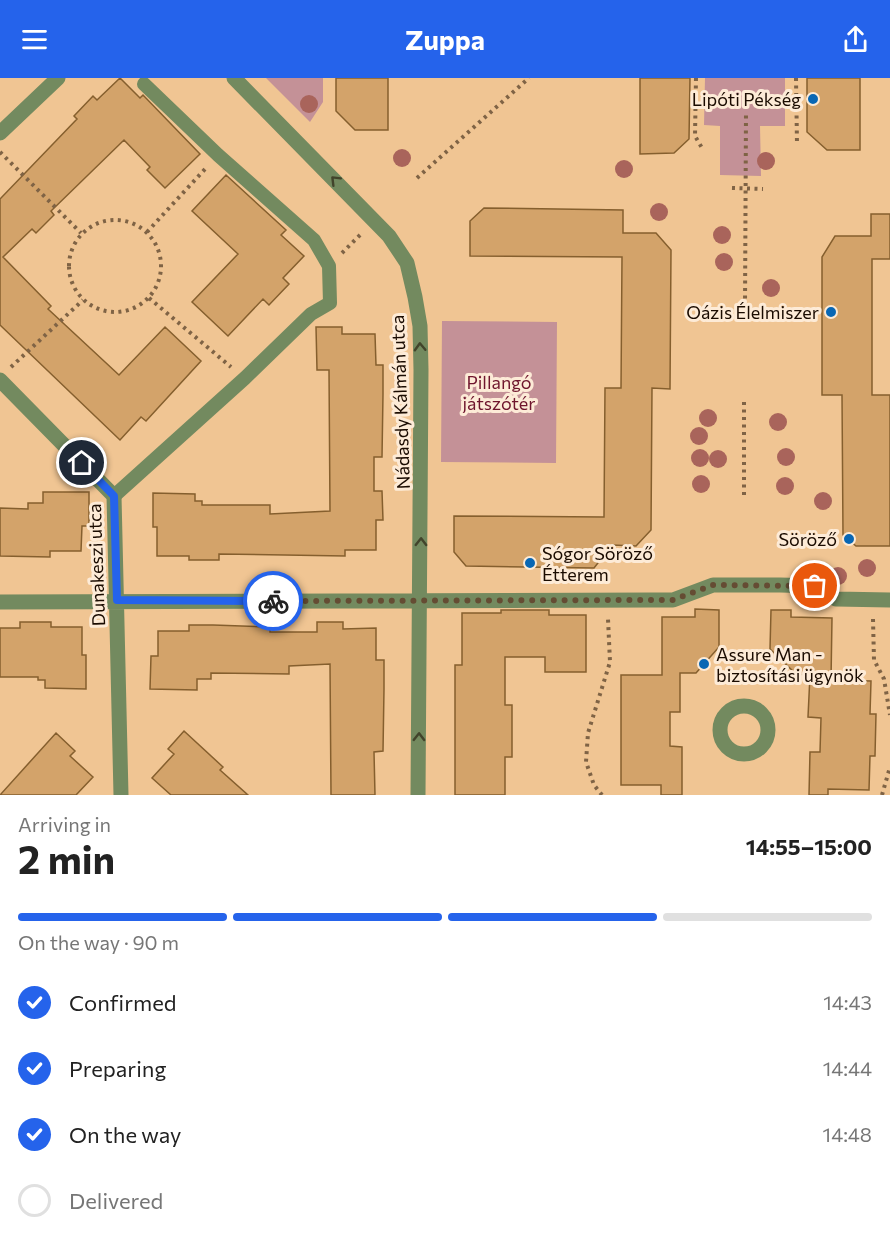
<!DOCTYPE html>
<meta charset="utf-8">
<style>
:root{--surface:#fff;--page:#f2f2f2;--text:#222;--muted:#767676;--line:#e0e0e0;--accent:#2563eb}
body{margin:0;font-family:Commissioner,sans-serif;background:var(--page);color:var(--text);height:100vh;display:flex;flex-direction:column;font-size:22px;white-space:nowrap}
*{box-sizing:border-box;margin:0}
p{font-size:20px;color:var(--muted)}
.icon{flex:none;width:33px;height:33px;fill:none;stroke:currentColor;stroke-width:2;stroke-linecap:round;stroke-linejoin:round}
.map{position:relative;height:717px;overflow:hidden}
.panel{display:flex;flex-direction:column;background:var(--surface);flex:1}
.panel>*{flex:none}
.pin{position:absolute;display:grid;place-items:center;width:51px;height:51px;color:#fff;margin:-26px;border:3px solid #fff;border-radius:50%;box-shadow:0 2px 6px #0007}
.courier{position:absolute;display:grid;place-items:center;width:60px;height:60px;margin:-30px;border:4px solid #2563eb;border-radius:50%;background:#fff;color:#222;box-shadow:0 2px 8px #0007}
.overview em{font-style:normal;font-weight:700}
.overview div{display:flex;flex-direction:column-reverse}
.overview{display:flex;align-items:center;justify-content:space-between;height:102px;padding:0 18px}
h1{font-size:39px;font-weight:700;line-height:45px}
.bar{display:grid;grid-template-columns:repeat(4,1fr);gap:9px 6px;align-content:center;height:72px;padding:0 18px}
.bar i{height:8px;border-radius:4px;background:var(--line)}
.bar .current{background:var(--accent)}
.bar p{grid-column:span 4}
ol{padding:0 18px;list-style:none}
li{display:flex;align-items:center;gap:18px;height:66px}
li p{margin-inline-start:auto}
li .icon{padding:6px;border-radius:50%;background:var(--accent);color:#fff;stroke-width:4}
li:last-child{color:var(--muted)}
li i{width:33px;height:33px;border:3px solid var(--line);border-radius:50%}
header{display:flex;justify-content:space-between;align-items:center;height:78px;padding:0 18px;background:var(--accent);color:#fff;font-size:27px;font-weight:700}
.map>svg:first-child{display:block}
.green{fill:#c49197}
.building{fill:#d3a36a;stroke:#855f2e;stroke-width:1.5}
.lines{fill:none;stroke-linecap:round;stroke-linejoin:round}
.path{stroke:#7f6345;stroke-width:4;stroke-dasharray:3 4.5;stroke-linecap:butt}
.service{stroke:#738a5f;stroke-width:14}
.pedestrian{stroke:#738a5f;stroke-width:15}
.minor{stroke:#738a5f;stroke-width:15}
.tertiary{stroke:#738a5f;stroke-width:15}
.tree{fill:#a9645b}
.oneway{stroke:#42442b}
.done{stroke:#654c33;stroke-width:6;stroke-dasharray:0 10.8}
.route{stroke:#2563eb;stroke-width:8}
.poi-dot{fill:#0967b4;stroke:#fdebd7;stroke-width:2}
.labels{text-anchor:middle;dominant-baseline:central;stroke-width:6;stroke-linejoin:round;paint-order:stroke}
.poi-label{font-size:18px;fill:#1a0b00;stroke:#fdebd7;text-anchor:end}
.park-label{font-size:18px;fill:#6f152d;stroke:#fdebd7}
.street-label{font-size:18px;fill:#1a0b00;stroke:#fdebd7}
</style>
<header><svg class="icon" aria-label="menu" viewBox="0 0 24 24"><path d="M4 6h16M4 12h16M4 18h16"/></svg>Zuppa<svg class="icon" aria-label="share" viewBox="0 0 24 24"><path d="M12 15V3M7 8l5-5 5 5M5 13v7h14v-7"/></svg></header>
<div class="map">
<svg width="890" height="717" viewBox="0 0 890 717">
<rect width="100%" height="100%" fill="#f0c593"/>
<!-- green -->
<path class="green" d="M266,0H323V24L310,44Z
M705,0H785V48H760L761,98L720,97V48L704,47Z
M442,243L557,244L556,385L441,384Z"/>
<!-- building -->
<path class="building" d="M120,0L140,20L143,17L200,76L165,110L147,92L150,89L124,62L51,133L54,137L36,155L32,151L3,179L51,228L48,231L119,297L165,249L201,283L146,343L141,339L120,362L0,247V121L77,41L74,38L93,18L97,22Z
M336,0H388V52H355L336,33Z
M640,0H690L689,61L674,75L640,76Z
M807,0H860V72H827L807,54Z
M226,97L286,152L281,157L304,178L283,200L289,206L269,227L263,221L228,258L192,224L238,176L192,133Z
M484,130L623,132V155H656L671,172L670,311L652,310L651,452L636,468L612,467L594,490L466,488L454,474V438L604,439L605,310H621L622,179L470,178V143Z
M871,136H890V181H872V317H890V468H856L843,457L842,317H822V179L835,158H871Z
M316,249H342V256H375L376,287H383V316L382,379H374V413H382L383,442H376V472H345V478L219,476V482H189V478H157V449H153V415L195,416V423H202V427H270V436L330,433L329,292H317Z
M43,414H89V448H82L81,473H50V479L0,478V430L28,431V425H43Z
M695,531L719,532V569L696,595H680V634H670V668L682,669V717H661V707H621V597H662V539H695Z
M501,532H549V537H586V594H545V579H505V627H512V679H505V717H455V587H462V535H501Z
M771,532H791V539L832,540L831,602L871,603L870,636H876L875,678H870L869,712L828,711V717H809L810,674H820L821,640L808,639L810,597L796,596L770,571Z
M20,544H51V549H82V577H86V611L45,610V602H38V599H0V550H20Z
M317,544H343V551L376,550V582H384V611L383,673L374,674L375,717H331L330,586L289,588V596L211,595V601H197V612L150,611L151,578H158V553H189V547H213L270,549V554H317Z
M184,653L223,689L220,692L248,717H171L152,700L174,676L168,671Z
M56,655L75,673L70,678L93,699L76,717H0Z"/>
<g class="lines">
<!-- path -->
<path class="path" d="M696,0L695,58L702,70
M796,0L797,66
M0,74L81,155
M417,100L529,0
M732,110L763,111
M69 188a46 46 0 1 1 92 0a46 46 0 1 1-92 0Z
M147,154L206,90
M342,175L362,155
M149,220L231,289
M745,228L746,33
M11,289L83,222
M744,324V418
M873,541L874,582L884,601L890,637
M602,717L594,707L586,684L588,655L610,584L608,541
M882,717L890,689"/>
<!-- service -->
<path class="service" d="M114,418L245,300L311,236L330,225L329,188L314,162L218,77L144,6"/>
<!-- pedestrian -->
<path class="pedestrian" d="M720 652a24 24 0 1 1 48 0a24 24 0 1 1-48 0Z"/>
<!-- minor -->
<path class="minor" d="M234,0L389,158L407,185L415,219L420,248L421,292L418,717
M0,302L114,418L121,717
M0,524L651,522H673L713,507H780L815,508L836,521L890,522"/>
<!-- tertiary -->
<path class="tertiary" d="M0,55L58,0"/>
</g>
<!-- trees -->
<g class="tree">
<circle cx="309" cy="26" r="9"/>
<circle cx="402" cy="80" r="9"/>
<circle cx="766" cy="83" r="9"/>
<circle cx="624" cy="91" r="9"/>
<circle cx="659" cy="134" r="9"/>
<circle cx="722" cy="157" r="9"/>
<circle cx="724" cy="184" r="9"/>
<circle cx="771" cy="210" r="9"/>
<circle cx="708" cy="340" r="9"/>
<circle cx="778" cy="344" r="9"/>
<circle cx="699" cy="358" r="9"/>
<circle cx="786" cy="379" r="9"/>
<circle cx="700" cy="380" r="9"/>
<circle cx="718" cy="381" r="9"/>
<circle cx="701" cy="406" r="9"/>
<circle cx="785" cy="408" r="9"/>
<circle cx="823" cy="423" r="9"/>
<circle cx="867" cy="490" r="9"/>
<circle cx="838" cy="498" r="9"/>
</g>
<!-- one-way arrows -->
<defs><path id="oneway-chevron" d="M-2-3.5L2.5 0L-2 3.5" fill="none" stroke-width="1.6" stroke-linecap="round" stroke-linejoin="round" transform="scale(1.5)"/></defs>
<g class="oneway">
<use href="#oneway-chevron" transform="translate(335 102) rotate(-135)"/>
<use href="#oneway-chevron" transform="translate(420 269) rotate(-92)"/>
<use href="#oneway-chevron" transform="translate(421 464) rotate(-89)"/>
<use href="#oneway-chevron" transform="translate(419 659) rotate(-89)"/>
</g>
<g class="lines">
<!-- done -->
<path class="done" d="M273,523L651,522H673L713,507L815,508"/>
<!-- route -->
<path class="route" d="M82,385L114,418L117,522L273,523"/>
</g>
<!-- markers -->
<g class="poi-dot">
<circle cx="813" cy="21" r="6"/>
<circle cx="831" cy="234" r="6"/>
<circle cx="849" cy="461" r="6"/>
<circle cx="530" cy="485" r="6"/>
<circle cx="704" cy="586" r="6"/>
</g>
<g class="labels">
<!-- poi labels -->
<g class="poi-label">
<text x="801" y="21">Lipóti Pékség</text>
<text x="819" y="234">Oázis Élelmiszer</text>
<text x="837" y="461">Söröző</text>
<text x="542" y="475" text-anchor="start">Sógor Söröző<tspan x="542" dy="21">Étterem</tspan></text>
<text x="716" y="576" text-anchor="start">Assure Man -<tspan x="716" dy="21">biztosítási ügynök</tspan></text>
</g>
<!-- park labels -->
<g class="park-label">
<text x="499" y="304">Pillangó<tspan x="499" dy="21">játszótér</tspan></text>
</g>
<!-- street labels -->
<g class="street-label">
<text transform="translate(400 324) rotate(-92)">Nádasdy Kálmán utca</text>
<text transform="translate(96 487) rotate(-92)">Dunakeszi utca</text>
</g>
</g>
</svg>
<div class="pin" style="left:815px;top:508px;background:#ea580c"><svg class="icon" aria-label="bag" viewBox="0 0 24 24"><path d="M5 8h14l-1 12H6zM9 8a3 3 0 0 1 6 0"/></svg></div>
<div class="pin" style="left:82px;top:385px;background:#1f2937"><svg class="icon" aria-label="home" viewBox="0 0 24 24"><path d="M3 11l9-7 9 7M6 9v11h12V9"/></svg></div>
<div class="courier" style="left:273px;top:523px"><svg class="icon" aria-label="bike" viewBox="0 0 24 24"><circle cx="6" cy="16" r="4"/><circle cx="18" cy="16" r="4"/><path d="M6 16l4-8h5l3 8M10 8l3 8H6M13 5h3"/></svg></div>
</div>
<section class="panel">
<div class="overview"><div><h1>2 min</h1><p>Arriving in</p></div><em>14:55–15:00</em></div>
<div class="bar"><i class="current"></i><i class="current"></i><i class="current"></i><i></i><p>On the way · 90 m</p></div>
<ol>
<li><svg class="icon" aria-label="check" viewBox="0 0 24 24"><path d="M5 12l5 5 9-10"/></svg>Confirmed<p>14:43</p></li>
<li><svg class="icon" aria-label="check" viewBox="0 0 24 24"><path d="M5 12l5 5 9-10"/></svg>Preparing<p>14:44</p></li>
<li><svg class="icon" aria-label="check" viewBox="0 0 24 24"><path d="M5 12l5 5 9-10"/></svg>On the way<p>14:48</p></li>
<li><i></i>Delivered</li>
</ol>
</section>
